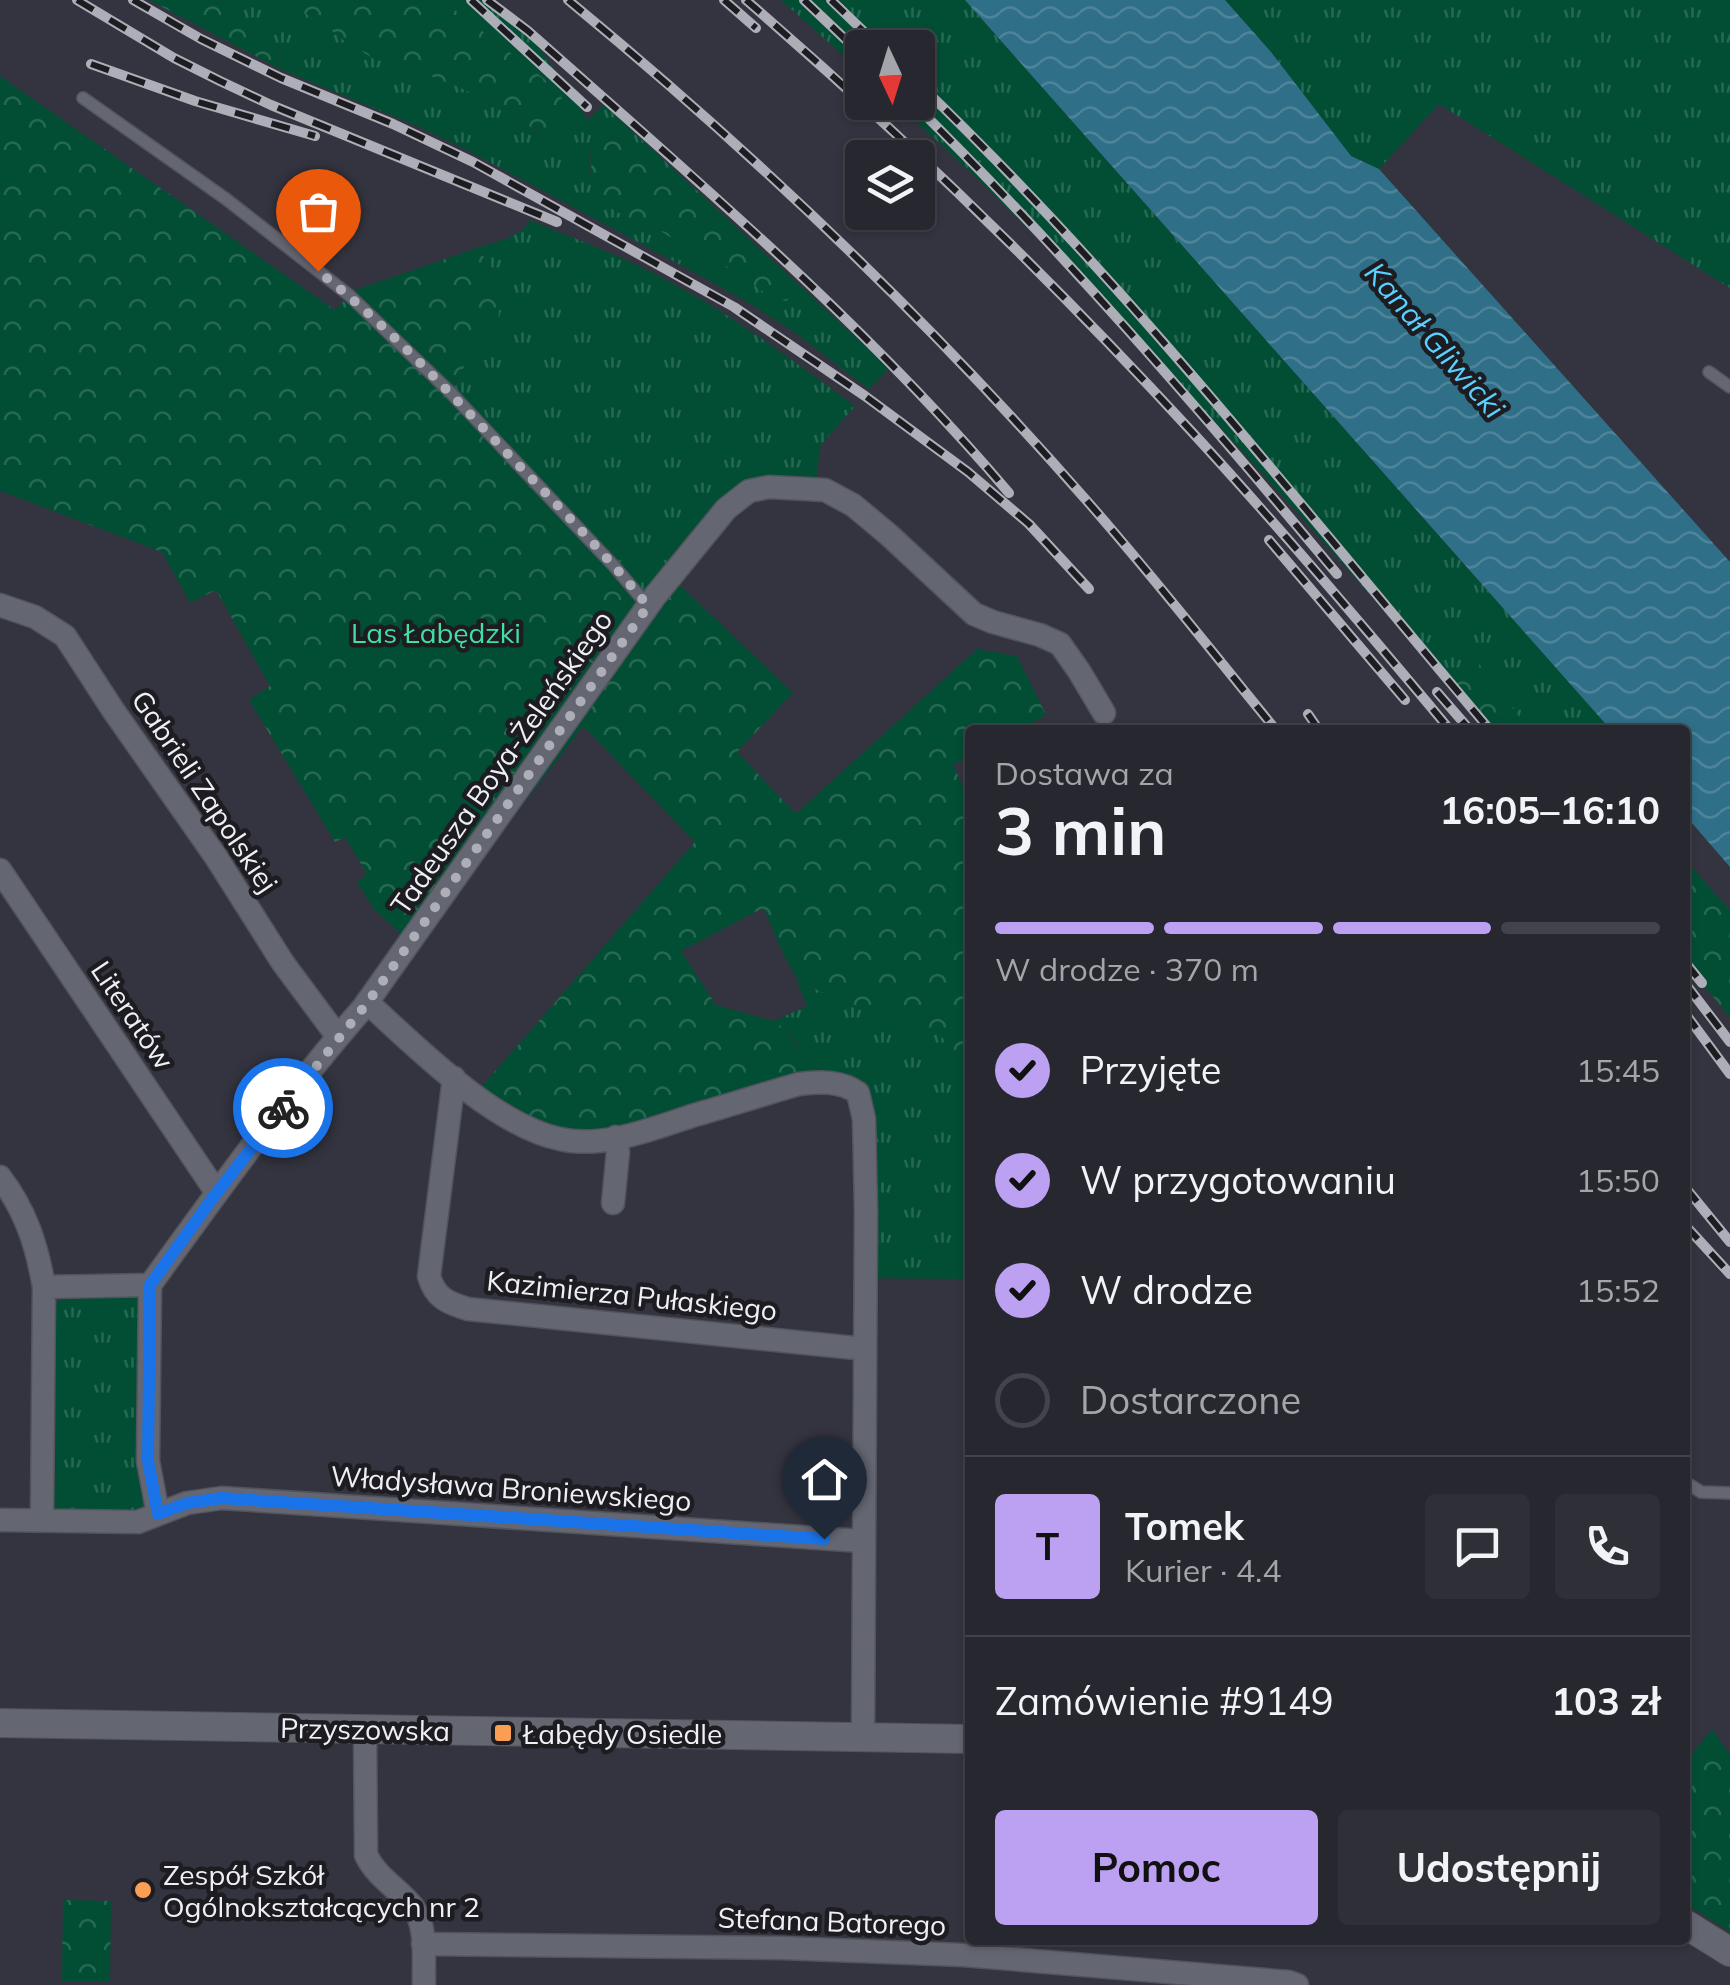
<!DOCTYPE html>
<html lang="pl">
<meta charset="utf-8">
<style>
:root{--surface:#26272f;--page:#2e2f37;--text:#f1f3f6;--muted:#a4a5aa;--line:#42444b;--accent:#bca0f2}
body{margin:0;font-family:Mulish,sans-serif;background:var(--page);color:var(--text);height:100vh;display:flex;flex-direction:column;font-size:38px;white-space:nowrap}
*{box-sizing:border-box;margin:0}
p{font-size:32px;color:var(--muted)}
.icon{flex:none;width:55px;height:55px;fill:none;stroke:currentColor;stroke-width:2;stroke-linecap:round;stroke-linejoin:round}
.map{position:relative;flex:1;overflow:hidden}
.sheet{position:absolute;left:965px;top:725px;width:725px;height:1220px;display:flex;flex-direction:column;background:var(--surface);border-radius:10px;box-shadow:0 2px 8px #0004,0 0 0 2px var(--line)}
.sheet>*{flex:none}
.needle{width:65px;rotate:176deg}
.fabs{position:absolute;left:845px;top:30px;display:grid;gap:20px}
.fabs a{display:grid;place-items:center;width:90px;height:90px;border-radius:10px;background:var(--surface);box-shadow:0 2px 8px #0004,0 0 0 2px var(--line);font-size:50px}
.pin{position:absolute;display:grid;place-items:center;width:85px;height:85px;color:#fff;margin:-102px -42px;border-radius:50% 50% 50% 0;rotate:-45deg;box-shadow:0 0 10px #0007}
.pin .icon{rotate:45deg}
.courier{position:absolute;display:grid;place-items:center;width:100px;height:100px;margin:-50px;border:8px solid #1a73e8;border-radius:50%;background:#fff;color:#222;box-shadow:0 2px 12px #0007}
.overview em{font-style:normal;font-weight:700}
.overview div{display:flex;flex-direction:column-reverse}
.overview{display:flex;align-items:center;justify-content:space-between;height:170px;padding:0 30px}
h1{font-size:65px;font-weight:700;line-height:75px}
.bar{display:grid;grid-template-columns:repeat(4,1fr);gap:15px 10px;align-content:center;height:120px;padding:0 30px}
.bar i{height:12px;border-radius:8px;background:var(--line)}
.bar .active{background:var(--accent)}
.bar p{grid-column:span 4}
.line{display:flex;align-items:center;gap:25px;padding:0 30px;border-top:2px solid var(--line)}
.line div{flex:1}
.round{display:grid;place-items:center;flex:none;width:105px;height:105px;border-radius:10px;background:var(--page)}
ol{padding:0 30px;list-style:none}
li{display:flex;align-items:center;gap:30px;height:110px}
li p{margin-inline-start:auto}
li .icon{padding:10px;border-radius:50%;background:var(--accent);color:#111;stroke-width:4}
li:last-child{color:var(--muted)}
li i{width:55px;height:55px;border:5px solid var(--line);border-radius:50%}
.cta{display:flex;gap:20px;margin-top:auto;padding:20px 30px}
.cta a{flex:1;height:115px;border-radius:10px;background:var(--accent);color:#111;font-size:40px;font-weight:700;line-height:115px;text-align:center}
.cta a+a{background:var(--page);color:var(--text)}
.map>svg:first-child{display:block}
.grass{fill:url(#grass-tufts);fill-rule:evenodd}
.forest{fill:url(#forest-crowns)}
.water{fill:url(#water-waves)}
.lines{fill:none;stroke-linecap:round;stroke-linejoin:round}
.service-casing{stroke:#52535c;stroke-width:14}
.minor-casing{stroke:#52535c;stroke-width:25}
.tertiary-casing{stroke:#52535c;stroke-width:30}
.service{stroke:#646672;stroke-width:11}
.minor{stroke:#646672;stroke-width:22}
.tertiary{stroke:#646672;stroke-width:28}
.rail-casing{stroke:#adaeb7;stroke-width:10}
.rail{stroke:#1c1c21;stroke-width:6;stroke-dasharray:19;stroke-linecap:butt}
.done{stroke:#adaeb7;stroke-width:10;stroke-dasharray:0 18}
.route{stroke:#1a73e8;stroke-width:12}
.poi-dot{fill:#fc9d54;stroke:#1c1c21;stroke-width:4}
.labels{text-anchor:middle;dominant-baseline:central;stroke-width:9;stroke-linejoin:round;paint-order:stroke}
.park-label{font-size:28px;fill:#42dfa4;stroke:#1c1c21}
.street-label{font-size:28px;fill:#eff0f7;stroke:#1c1c21}
.poi-label{font-size:28px;fill:#eff0f7;stroke:#1c1c21;text-anchor:start}
.water-label{font-size:30px;font-style:italic;fill:#59d0ff;stroke:#1c1c21}
</style>
<div class="map">
<svg width="1730" height="1985" viewBox="0 0 1730 1985">
<defs>
<pattern id="grass-tufts" width="24" height="20" patternUnits="userSpaceOnUse" patternTransform="scale(2.5)"><rect width="24" height="20" fill="#024e35"/><path d="M3 7l-1-3M5 7V3M7 7l1-3M15 17l-1-3M17 17v-4M19 17l1-3" fill="none" stroke="#276853"/></pattern>
<pattern id="forest-crowns" width="20" height="18" patternUnits="userSpaceOnUse" patternTransform="scale(2.5)"><rect width="20" height="18" fill="#024e35"/><path d="M2 6a3 3 0 1 1 6 0M12 15a3 3 0 1 1 6 0" fill="none" stroke="#276853"/></pattern>
<pattern id="water-waves" width="16" height="10" patternUnits="userSpaceOnUse" patternTransform="scale(2.5)"><rect width="16" height="10" fill="#306f88"/><path d="M0 5q4-4 8 0t8 0" fill="none" stroke="#4e849a"/></pattern>
</defs>
<rect width="100%" height="100%" fill="#33343f"/>
<!-- grass -->
<path class="grass" d="M222,0H271L298,9L321,22L342,39L461,88L499,107L544,136L556,88L442,0H487L528,31L588,120L604,105L889,368L869,389L794,332L747,302L701,276L467,150L417,126L280,69L281,57C271,47 258,42 247,32C238,25 231,10 222,0ZM605,130L710,216L786,284L794,293L698,255L659,230L630,219L590,180C592,163 587,148 594,132Z
M781,0H965L1611,730H1529L1471,654L1448,685C1274,482 1094,283 896,103L918,102V48H862V72Z
M1225,0H1730V288L1439,104L1379,169L1351,156L1271,52Z
M530,220C567,236 606,250 643,268C719,305 787,356 855,406L820,446L815,491L758,489L644,597L451,393C461,380 462,360 474,348C478,344 484,342 489,338L495,272L477,248C495,242 520,238 530,220Z
M795,977L815,989L848,1002L910,1018L932,1029L949,1042L970,1071V1279L853,1278C856,1219 862,1157 848,1099L839,1093L810,1088C806,1056 800,1041 774,1021L807,1006Z
M129,1292L140,1298L150,1498L136,1514L56,1512L53,1508L54,1312L55,1305L63,1297Z"/>
<!-- forest -->
<path class="forest" d="M149,0H222C232,10 238,24 247,32C258,42 271,47 281,57L280,69Z
M271,0H442L556,88L569,111V129L559,137L545,136L499,107L461,88L420,72L374,59L342,39L321,22L298,10Z
M0,76L335,310L355,290L477,248L495,272L500,296L498,325L489,338L473,349L451,393L643,596L665,571L793,693L737,752L796,814L977,649L1017,656L1046,715L1018,730H970V756L953,765L970,802V1071C925,1001 886,1023 824,993C815,989 804,984 797,977C788,968 770,922 763,908L681,951L716,1005L774,1021L784,1029L807,1060L810,1087L587,1148L458,1095L484,1084L695,842L583,726L440,913L404,937L374,909L357,882L367,874L345,837L335,842L249,700L270,686L216,590L190,603L162,552L0,491Z
M605,130L710,216L786,284L794,294L786,301L773,299L731,268L698,255L659,230L630,219L601,203L590,180L592,161L589,145L594,132Z
M1471,653L1529,730H1486L1448,685Z
M1685,860L1730,910V1017L1685,963Z
M1712,1729L1730,1755V1932L1685,1903V1763Z
M63,1900L111,1901L110,1981H62Z"/>
<!-- water -->
<path class="water" d="M965,0H1225L1271,52L1351,156L1379,169L1730,562V867L1685,815V730H1611Z"/>
<g class="lines">
<defs>
<path id="service" d="M83,98L226,199L349,295L451,393L614,566L648,606
M1709,372L1730,387
M1685,1482L1701,1492L1730,1493"/>
<path id="minor" d="M0,605L35,617L65,636L113,710L216,857L283,963L338,1037
M0,870L217,1193
M367,1002C416,1047 495,1126 560,1139C604,1149 654,1128 695,1115C730,1105 764,1094 799,1084C820,1082 840,1080 858,1093L864,1119L866,1212L863,1737
M454,1078L429,1276C435,1298 448,1303 468,1309L865,1349
M0,1177C26,1211 37,1246 44,1287L42,1520
M613,1203L618,1152L616,1137
M150,1285C218,1191 286,1096 363,1008L655,596L726,509L749,491L769,487L825,490L853,505L889,535L974,614L993,622L1040,635L1060,644L1079,671L1104,713
M150,1285L148,1461L158,1514
M44,1287L150,1285
M0,1520L138,1522L187,1503L222,1498L862,1541
M365,1728L366,1855C377,1878 398,1888 413,1907C428,1927 423,1962 424,1985
M423,1944L782,1948L963,1955L1289,1982L1297,1985"/>
<path id="tertiary" d="M0,1723L970,1739
M1685,1924L1730,1952"/>
</defs>
<!-- service casing -->
<use href="#service" class="service-casing"/>
<!-- minor casing -->
<use href="#minor" class="minor-casing"/>
<!-- tertiary casing -->
<use href="#tertiary" class="tertiary-casing"/>
<!-- service -->
<use href="#service" class="service"/>
<!-- minor -->
<use href="#minor" class="minor"/>
<!-- tertiary -->
<use href="#tertiary" class="tertiary"/>
<defs>
<path id="rail" d="M77,0L174,58L220,81L271,105L557,222
M133,0L201,39L281,78L393,124L473,162L734,307L865,396L968,472L1029,524L1089,589
M471,0L587,107
M487,0L528,31C694,178 865,323 1009,493
M568,0C754,153 929,320 1087,501C1153,576 1213,653 1276,730
M724,0L756,28
M746,0C903,135 1052,280 1192,432C1281,529 1366,629 1450,730
M804,0L862,55
M831,0L881,48
M91,64L195,101L315,136
M918,83C1126,282 1304,510 1490,730
M912,102C1063,251 1201,411 1337,574
M1269,540L1405,700
M1437,692L1470,730
M1308,714L1319,730
M1685,962L1702,983
M1685,983L1730,1042
M1685,1013L1730,1074
M1685,1187L1730,1242
M1685,1225L1730,1274"/>
</defs>
<!-- rail casing -->
<use href="#rail" class="rail-casing"/>
<!-- rail -->
<use href="#rail" class="rail"/>
</g>
<g class="lines">
<!-- done -->
<path class="done" d="M283,1108L368,1002L648,606C604,552 555,503 507,453C447,390 387,325 318,271"/>
<!-- route -->
<path class="route" d="M283,1108L212,1199L150,1285L148,1461L158,1514L187,1503L222,1498L824,1539"/>
</g>
<!-- markers -->
<g class="poi-dot">
<rect x="493" y="1723" width="20" height="20" rx="5"/>
<circle cx="143" cy="1890" r="10"/>
</g>
<g class="labels">
<!-- park labels -->
<g class="park-label">
<text x="436" y="632">Las Łabędzki</text>
</g>
<!-- street labels -->
<g class="street-label">
<text transform="translate(501 762) rotate(-55)">Tadeusza Boya-Żeleńskiego</text>
<text transform="translate(205 791) rotate(56)">Gabrieli Zapolskiej</text>
<text transform="translate(133 1015) rotate(56)">Literatów</text>
<text transform="translate(632 1295) rotate(6)">Kazimierza Pułaskiego</text>
<text transform="translate(511 1488) rotate(4)">Władysława Broniewskiego</text>
<text transform="translate(365 1729) rotate(1)">Przyszowska</text>
<text transform="translate(832 1921) rotate(2)">Stefana Batorego</text>
</g>
<!-- poi labels -->
<g class="poi-label">
<text x="523" y="1733">Łabędy Osiedle</text>
<text x="163" y="1874">Zespół Szkół<tspan x="163" dy="32">Ogólnokształcących nr 2</tspan></text>
</g>
<!-- water labels -->
<g class="water-label">
<text transform="translate(1435 340) rotate(49)">Kanał Gliwicki</text>
</g>
</g>
</svg>
<div class="fabs">
<a><svg class="needle" viewBox="-14 -14 28 28"><path d="M0-13l5 13h-10z" fill="#e53935"/><path d="M0 13l5-13h-10z" fill="#a4a5aa"/></svg></a>
<a><svg class="icon" aria-label="layers" viewBox="0 0 24 24"><path d="M12 4l9 5-9 5-9-5zM3 14l9 5 9-5"/></svg></a>
</div>
<div class="pin" style="left:318px;top:271px;background:#ea580c"><svg class="icon" aria-label="bag" viewBox="0 0 24 24"><path d="M5 8h14l-1 12H6zM9 8a3 3 0 0 1 6 0"/></svg></div>
<div class="pin" style="left:824px;top:1539px;background:#1f2937"><svg class="icon" aria-label="home" viewBox="0 0 24 24"><path d="M3 11l9-7 9 7M6 9v11h12V9"/></svg></div>
<div class="courier" style="left:283px;top:1108px"><svg class="icon" aria-label="bike" viewBox="0 0 24 24"><circle cx="6" cy="16" r="4"/><circle cx="18" cy="16" r="4"/><path d="M6 16l4-8h5l3 8M10 8l3 8H6M13 5h3"/></svg></div>
<section class="sheet">
<div class="overview"><div><h1>3 min</h1><p>Dostawa za</p></div><em>16:05–16:10</em></div>
<div class="bar"><i class="active"></i><i class="active"></i><i class="active"></i><i></i><p>W drodze · 370 m</p></div>
<ol>
<li><svg class="icon" aria-label="check" viewBox="0 0 24 24"><path d="M5 12l5 5 9-10"/></svg>Przyjęte<p>15:45</p></li>
<li><svg class="icon" aria-label="check" viewBox="0 0 24 24"><path d="M5 12l5 5 9-10"/></svg>W przygotowaniu<p>15:50</p></li>
<li><svg class="icon" aria-label="check" viewBox="0 0 24 24"><path d="M5 12l5 5 9-10"/></svg>W drodze<p>15:52</p></li>
<li><i></i>Dostarczone</li>
</ol>
<div class="line" style="height:180px"><b class="round" style="background:var(--accent);color:#111">T</b><div><b>Tomek</b><p>Kurier · 4.4</p></div><a class="round"><svg class="icon" aria-label="chat" viewBox="0 0 24 24"><path d="M4 5h16v11H9l-5 4z"/></svg></a><a class="round"><svg class="icon" aria-label="phone" viewBox="0 0 24 24"><path d="M5 4h4l2 5-3 2q2 4 5 5l2-3 5 2v4C11 20 4 13 5 4z"/></svg></a></div>
<div class="line" style="height:130px"><div>Zamówienie #9149</div><b>103 zł</b></div>
<div class="cta"><a>Pomoc</a><a>Udostępnij</a></div>
</section>
</div>
